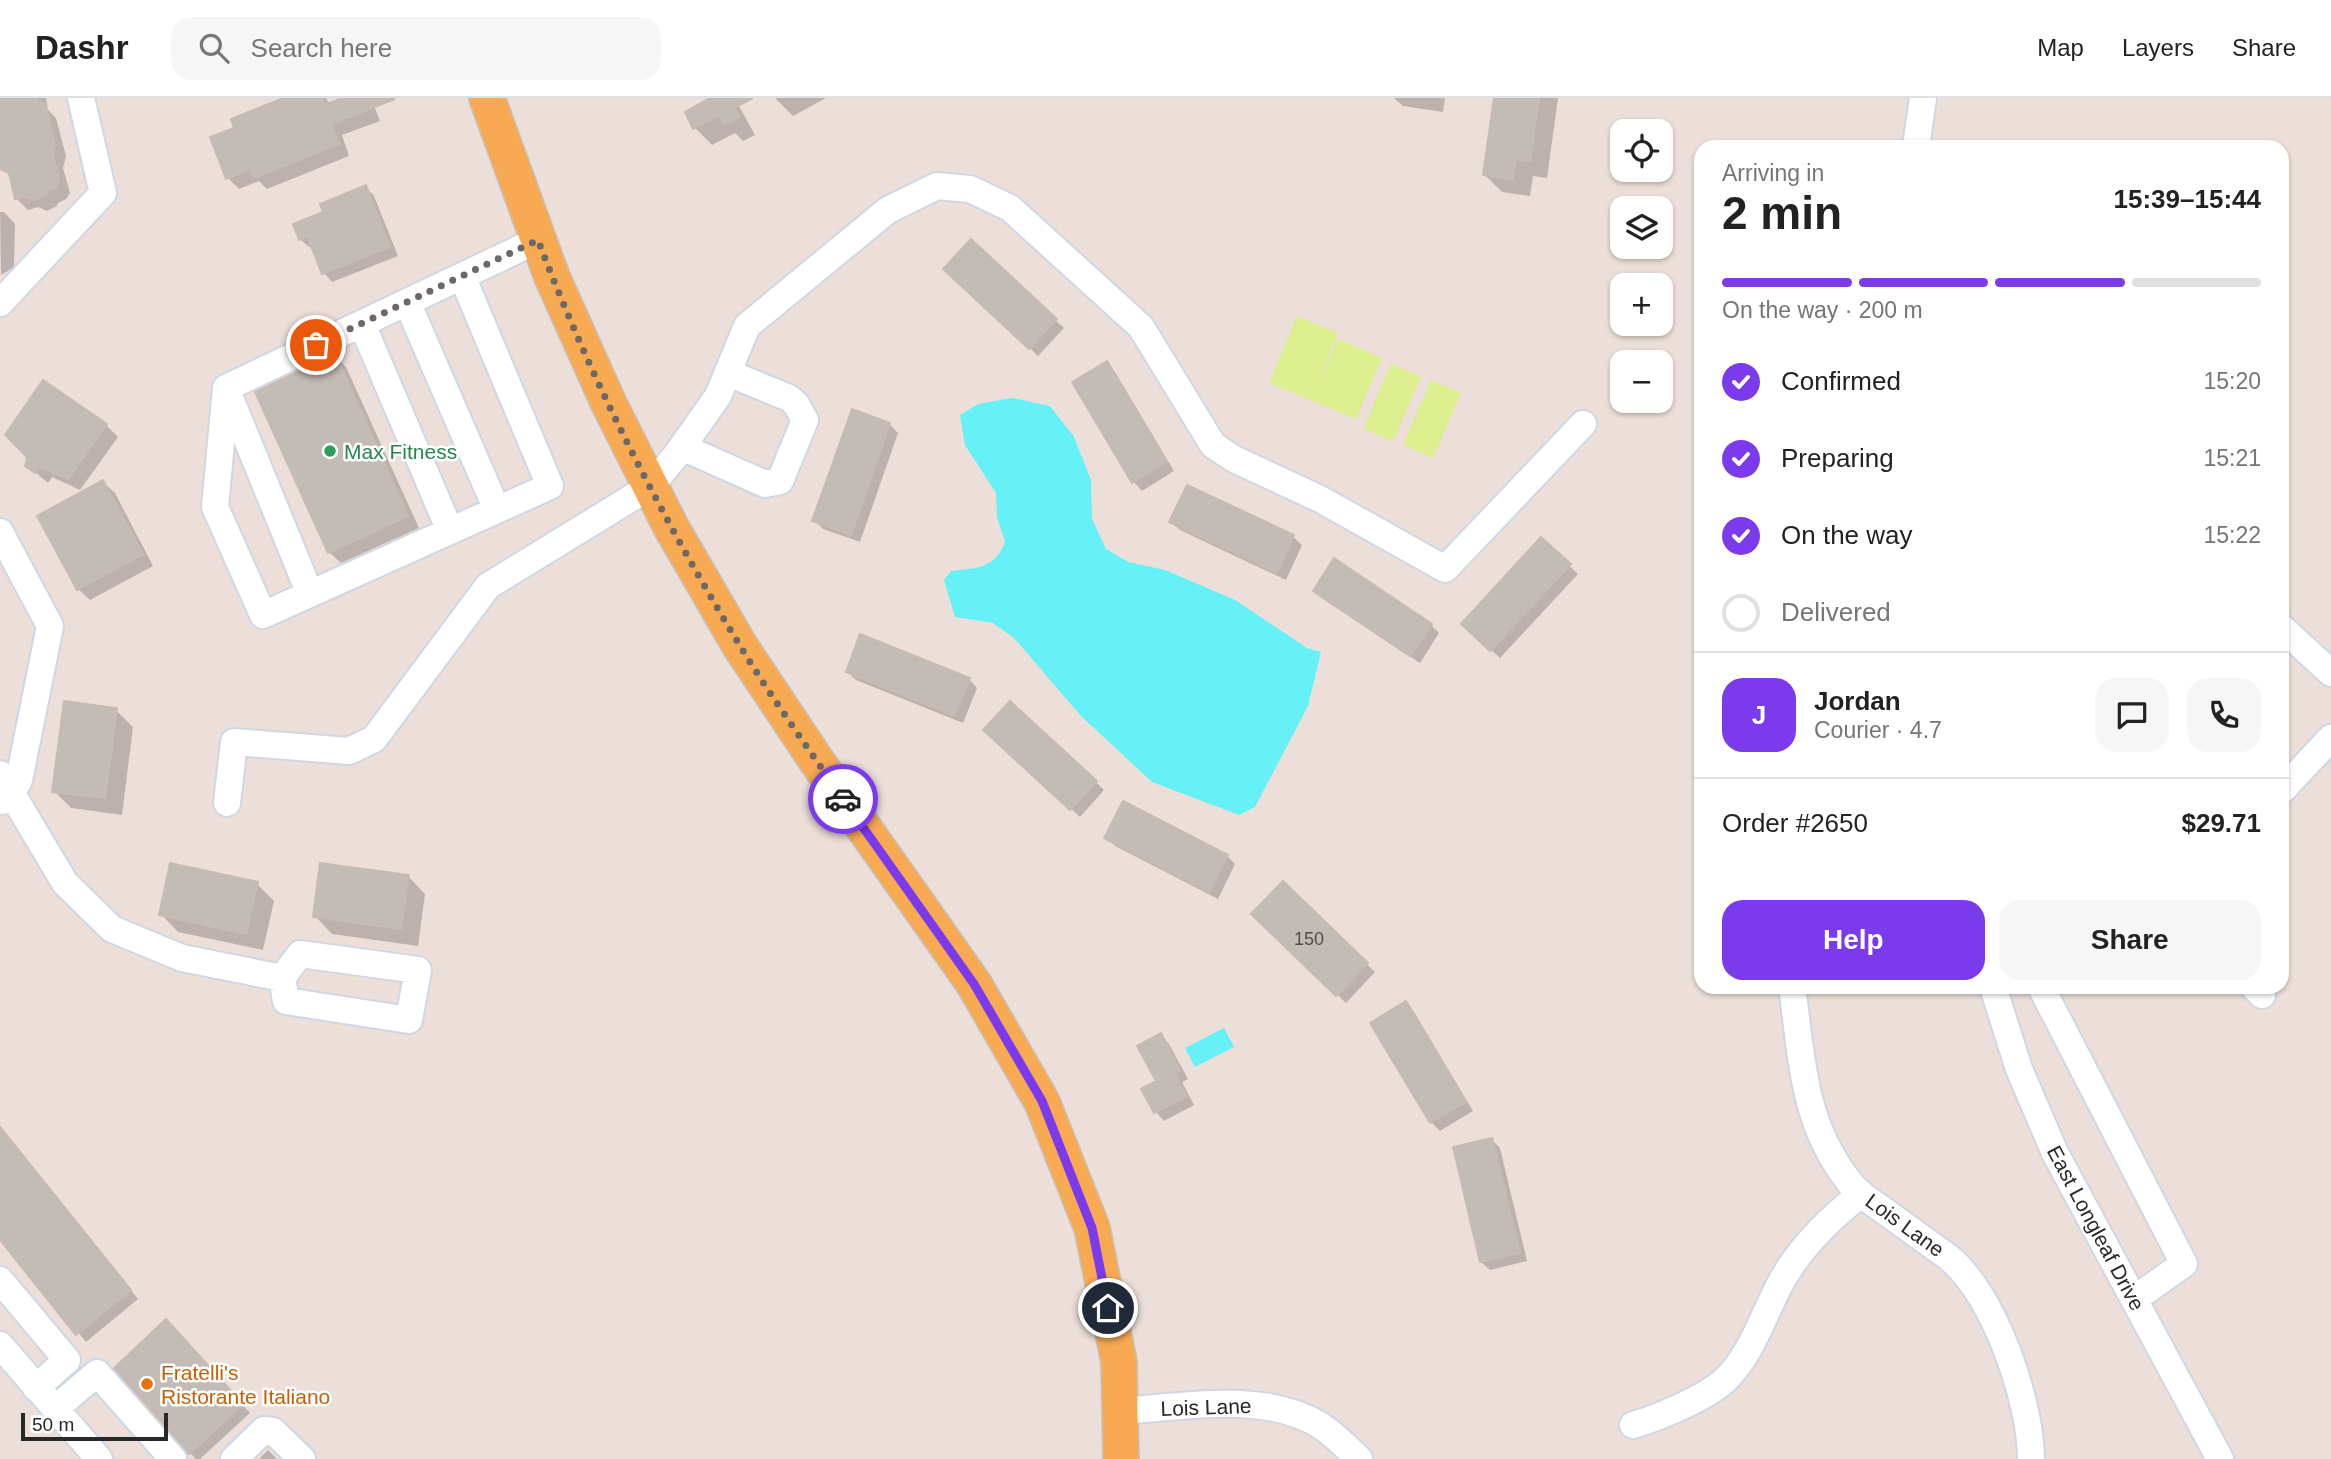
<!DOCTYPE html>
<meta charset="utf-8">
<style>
:root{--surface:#fff;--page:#f6f6f6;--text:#222;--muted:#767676;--line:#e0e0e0;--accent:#7c3aed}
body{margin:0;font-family:Helvetica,sans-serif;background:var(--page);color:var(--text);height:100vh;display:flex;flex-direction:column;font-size:26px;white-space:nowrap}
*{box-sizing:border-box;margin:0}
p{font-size:23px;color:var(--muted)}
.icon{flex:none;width:38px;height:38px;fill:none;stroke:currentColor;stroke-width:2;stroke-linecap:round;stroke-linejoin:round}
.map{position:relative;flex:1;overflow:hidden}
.side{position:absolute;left:1694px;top:42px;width:595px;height:854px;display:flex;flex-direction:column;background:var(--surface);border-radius:21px;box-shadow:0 2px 5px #0004}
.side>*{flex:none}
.buttons{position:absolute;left:1610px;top:21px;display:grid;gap:14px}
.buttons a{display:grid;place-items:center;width:63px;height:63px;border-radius:14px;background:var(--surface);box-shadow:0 2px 5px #0004;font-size:35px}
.scale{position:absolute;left:21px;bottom:18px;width:147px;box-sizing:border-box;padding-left:7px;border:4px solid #282828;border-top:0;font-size:19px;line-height:24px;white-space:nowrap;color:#282828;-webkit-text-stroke:5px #fff;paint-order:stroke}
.pin{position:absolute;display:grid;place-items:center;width:60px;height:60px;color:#fff;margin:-30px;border:4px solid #fff;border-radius:50%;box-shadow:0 2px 7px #0007}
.courier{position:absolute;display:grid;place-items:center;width:70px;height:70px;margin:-35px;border:5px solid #7c3aed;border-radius:50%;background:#fff;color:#222;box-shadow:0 2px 9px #0007}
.summary em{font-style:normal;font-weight:700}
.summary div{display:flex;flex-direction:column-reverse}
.summary{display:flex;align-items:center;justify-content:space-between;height:119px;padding:0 28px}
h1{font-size:46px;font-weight:700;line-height:52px}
.bar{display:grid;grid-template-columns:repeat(4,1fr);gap:10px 7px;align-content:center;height:84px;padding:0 28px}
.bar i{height:9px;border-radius:5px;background:var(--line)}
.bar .on{background:var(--accent)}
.bar p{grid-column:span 4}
.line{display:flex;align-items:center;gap:18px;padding:0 28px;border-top:2px solid var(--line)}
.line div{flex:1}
.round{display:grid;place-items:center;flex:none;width:74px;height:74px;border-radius:21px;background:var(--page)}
ol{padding:0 28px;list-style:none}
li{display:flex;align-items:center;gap:21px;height:77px}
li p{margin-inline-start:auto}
li .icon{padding:7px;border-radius:50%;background:var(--accent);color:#fff;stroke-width:4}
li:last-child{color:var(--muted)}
li i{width:38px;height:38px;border:4px solid var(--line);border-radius:50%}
.action{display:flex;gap:14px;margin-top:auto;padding:14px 28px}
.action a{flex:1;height:80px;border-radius:21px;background:var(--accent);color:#fff;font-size:28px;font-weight:700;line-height:80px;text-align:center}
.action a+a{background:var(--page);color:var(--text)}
header{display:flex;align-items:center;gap:42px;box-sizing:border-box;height:98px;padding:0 35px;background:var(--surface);border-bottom:2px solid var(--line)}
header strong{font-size:33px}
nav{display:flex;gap:38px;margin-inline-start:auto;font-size:24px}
.search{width:490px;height:63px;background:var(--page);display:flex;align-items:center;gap:18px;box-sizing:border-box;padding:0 24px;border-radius:21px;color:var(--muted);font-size:26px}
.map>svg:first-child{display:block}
.pitch{fill:#dcee8d}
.water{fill:#65f1f5}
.shadow{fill:#0003}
.building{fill:#c3bbb5;stroke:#c7bbb3;stroke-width:2}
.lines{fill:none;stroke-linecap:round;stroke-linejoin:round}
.minor-casing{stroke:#ced7e3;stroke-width:30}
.major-casing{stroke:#c3c3c3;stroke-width:38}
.minor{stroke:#fff;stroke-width:26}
.major{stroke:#f8aa52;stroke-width:35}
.done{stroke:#6d6866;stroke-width:7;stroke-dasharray:0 12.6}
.route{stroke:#7c3aed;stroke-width:9}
.leisure-dot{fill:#2e9e5b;stroke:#fff;stroke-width:2.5}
.food-dot{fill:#e8710a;stroke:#fff;stroke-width:2.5}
.labels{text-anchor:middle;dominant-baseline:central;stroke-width:5;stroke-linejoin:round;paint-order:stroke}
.number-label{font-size:18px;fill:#4f4d4b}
.leisure-label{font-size:21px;fill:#27864d;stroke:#fff;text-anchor:start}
.street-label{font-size:21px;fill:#282828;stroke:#fff}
.food-label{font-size:21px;fill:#c56008;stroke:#fff;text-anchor:start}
</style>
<header>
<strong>Dashr</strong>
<div class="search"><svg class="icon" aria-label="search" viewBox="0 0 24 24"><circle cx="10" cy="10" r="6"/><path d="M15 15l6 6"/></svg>Search here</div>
<nav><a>Map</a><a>Layers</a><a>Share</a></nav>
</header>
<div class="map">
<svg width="2331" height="1361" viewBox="0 0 2331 1361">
<rect width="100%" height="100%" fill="#ecdfd9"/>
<!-- pitch -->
<path class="pitch" d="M1297,218L1338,235L1318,286L1338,241L1382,260L1356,321L1269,285Z
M1391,266L1421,279L1393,343L1363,331Z
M1431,282L1461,295L1433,360L1403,347Z"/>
<!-- water -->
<path class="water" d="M1012,300L1050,308L1074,339L1091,382L1092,421L1106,451L1128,464L1165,472L1235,502L1307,550L1321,554L1308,608L1255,709L1239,717L1152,684L1081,618L1014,540L993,525L955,519L944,482L951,473C976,470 995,471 1005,444L997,419L996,395L965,347L960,317L978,306Z
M1224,930L1234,949L1195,969L1185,950Z"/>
<!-- shadow -->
<path class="shadow" d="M0,0H46L48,12L56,20L66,58L63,70L70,95L66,101L58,105L57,108L47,113L38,109L28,112L16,100L12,80L1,70L0,64Z
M288,0H326L330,7L346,0H368L373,5L380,23L342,37L349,58L267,91L259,83L239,91L228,80L236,31Z
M714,0H732L739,8L755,37L743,43L735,35L712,47L695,30Z
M775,0H826L793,18Z
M1394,0H1445L1443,14L1403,8Z
M1496,0H1558L1547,80L1533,78L1530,98L1502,94L1485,77Z
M366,89L374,98L398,158L332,184L324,175L313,147L309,149L300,141L325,115Z
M0,114H4L15,126L14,169L1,177Z
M946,171L1055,222L1064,230L1038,258Z
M335,258L346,269L419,430L341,465L329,454Z
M1107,265L1115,274L1174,373L1142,393L1134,384L1074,285Z
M853,313L890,327L898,335L860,444L823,431L814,422Z
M106,327L118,339L80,392L52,379L48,385L27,367Z
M103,384L115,395L153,468L90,502L78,491Z
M1188,389L1293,439L1302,447L1286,482L1180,432L1172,424Z
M1541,441L1578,476L1500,560L1463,526Z
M1315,493L1431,527L1439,535L1420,565L1323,501Z
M848,574L969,581L977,590L963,625L856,582Z
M116,612L133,629L122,717L71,710L54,693Z
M994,640L1096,684L1104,692L1080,719Z
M1106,739L1227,758L1235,766L1218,801L1115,748Z
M408,778L425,796L418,848L332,836L315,818Z
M257,786L274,803L263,852L178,834L161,816Z
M1283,786L1375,874L1346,905L1254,816Z
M1406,905L1414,914L1473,1013L1440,1033L1431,1024Z
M1161,937L1169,946L1188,981L1182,984L1194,1007L1164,1023L1156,1014L1144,992L1158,984Z
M0,1029L138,1201L86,1244L0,1139Z
M1492,1042L1500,1050L1527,1163L1490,1172L1481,1164Z
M174,1232L250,1315L200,1361H196L190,1355Z
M268,1352L277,1361H259Z"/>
<!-- building -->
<path class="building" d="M0,0H37L38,3L45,6L55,46L53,57L59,82L55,90L47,93L46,97L34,102L25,99L15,101L9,75L0,71Z
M283,0H321L324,7L342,0L395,1L331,26L339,46L254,80L250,71L226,81L210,39L234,30L231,21Z
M710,0H753L734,10L739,19L724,26L720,17L693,31L685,14Z
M1494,0H1539L1530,63L1516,62L1513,82L1483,77Z
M366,87L390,149L322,176L307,138L299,142L293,126L323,114L320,106Z
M971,141L1057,221L1029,251L943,171Z
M335,256L408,418L328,455L255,294Z
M1107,263L1167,364L1132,385L1072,284Z
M43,282L107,326L68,381L40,369L35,375L25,368L27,359L5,337Z
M852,311L890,325L851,437L812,423Z
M103,382L143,456L77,492L37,418Z
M1187,387L1294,437L1277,475L1169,424Z
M1541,439L1571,466L1490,553L1461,526Z
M1334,460L1432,526L1410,558L1313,493Z
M860,536L970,580L954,618L846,574Z
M64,603L117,610L105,700L52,694Z
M1010,603L1097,683L1070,712L983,632Z
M1123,703L1228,757L1209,794L1104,740Z
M170,765L258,784L246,836L159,817Z
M320,765L409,777L401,831L313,819Z
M1283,783L1368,865L1336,898L1251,816Z
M1406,903L1466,1004L1430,1025L1370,925Z
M1161,935L1180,972L1174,975L1187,998L1154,1015L1141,991L1156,983L1137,948Z
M0,1029L131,1192L76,1237L0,1142Z
M1492,1040L1520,1155L1480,1164L1453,1049Z
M166,1221L243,1306L189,1356L114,1270Z"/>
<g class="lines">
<defs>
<path id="minor" d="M1916,49L1923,0
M407,204L497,412
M0,205L103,95L81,0
M362,226L450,433
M226,290L215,409L263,517L550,388L462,178
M226,290L538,142
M228,295L310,496
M682,349L765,386L780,383L805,322L796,306L789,300L728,275
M0,434L50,528L19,682L11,697L2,703
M2282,530L2331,575
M0,676L65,785L112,831L182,860L282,880
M2282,692L2331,640
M227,705L234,644L349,653L374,641L488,488L651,388L677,356L718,298L747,228L888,112L937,88L970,91L1010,110L1141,229L1213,347L1234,361L1320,401L1445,471L1583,326
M300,856L418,872L409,922L286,903L282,880Z
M1792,889C1802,959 1802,1022 1847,1081C1856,1094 1870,1103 1883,1112C1904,1127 1926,1143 1948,1159C1994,1195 2031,1304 2031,1361
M1993,889L2019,971L2055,1055L2220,1361
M2041,889L2184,1166L2134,1201
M2254,889L2262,897
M0,1182L67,1262L36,1290
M0,1247L99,1361
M55,1311L97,1275L173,1361
M1120,1313C1182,1309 1261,1293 1318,1326C1333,1335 1346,1349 1359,1361
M1633,1327C1658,1320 1705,1300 1724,1283C1751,1258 1763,1218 1780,1186C1799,1150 1829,1121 1861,1096
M234,1361L264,1332L273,1333L302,1361"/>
<path id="major" d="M487,0L552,179L609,306L671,429L740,548L816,662L974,886L1042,1004L1092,1130L1119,1264L1121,1361"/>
</defs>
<!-- minor casing -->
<use href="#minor" class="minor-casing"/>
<!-- major casing -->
<use href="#major" class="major-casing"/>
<!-- minor -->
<use href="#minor" class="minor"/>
<!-- major -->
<use href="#major" class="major"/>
</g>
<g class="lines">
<!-- done -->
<path class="done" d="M316,247L538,142C591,282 661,418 739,546C771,599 808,650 843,701"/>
<!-- route -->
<path class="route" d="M843,701L974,886L1042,1003L1092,1130L1108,1210"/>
</g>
<!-- markers -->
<circle class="leisure-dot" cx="330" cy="353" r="7"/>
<circle class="food-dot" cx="147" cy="1286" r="7"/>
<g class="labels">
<!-- number labels -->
<g class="number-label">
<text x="1309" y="841">150</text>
</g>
<!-- leisure labels -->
<g class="leisure-label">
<text x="344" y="353">Max Fitness</text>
</g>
<!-- street labels -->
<g class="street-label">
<text transform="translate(1905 1127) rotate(36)">Lois Lane</text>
<text transform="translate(2096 1130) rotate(62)">East Longleaf Drive</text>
<text transform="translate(1206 1309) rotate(-2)">Lois Lane</text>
</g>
<!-- food labels -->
<g class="food-label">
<text x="161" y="1274">Fratelli's<tspan x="161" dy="24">Ristorante Italiano</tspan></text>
</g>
</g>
</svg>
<div class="buttons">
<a><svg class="icon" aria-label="locate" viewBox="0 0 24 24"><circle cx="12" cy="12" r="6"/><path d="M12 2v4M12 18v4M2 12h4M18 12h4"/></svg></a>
<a><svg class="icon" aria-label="layers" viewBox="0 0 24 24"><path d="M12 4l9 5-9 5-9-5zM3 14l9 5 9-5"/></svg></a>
<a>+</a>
<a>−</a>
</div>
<div class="scale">50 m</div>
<div class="pin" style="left:316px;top:247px;background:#ea580c"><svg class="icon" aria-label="bag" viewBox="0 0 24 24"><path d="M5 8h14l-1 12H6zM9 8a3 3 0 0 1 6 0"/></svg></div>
<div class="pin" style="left:1108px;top:1210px;background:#1f2937"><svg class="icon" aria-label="home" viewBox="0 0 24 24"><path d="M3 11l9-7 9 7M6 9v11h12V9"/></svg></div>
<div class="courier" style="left:843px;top:701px"><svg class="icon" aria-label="car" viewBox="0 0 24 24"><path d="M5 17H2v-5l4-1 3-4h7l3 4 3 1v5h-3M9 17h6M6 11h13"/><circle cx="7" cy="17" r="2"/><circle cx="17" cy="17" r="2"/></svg></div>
<section class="side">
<div class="summary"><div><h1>2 min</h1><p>Arriving in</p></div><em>15:39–15:44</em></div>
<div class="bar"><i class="on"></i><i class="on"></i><i class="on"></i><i></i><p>On the way · 200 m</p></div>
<ol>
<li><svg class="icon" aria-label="check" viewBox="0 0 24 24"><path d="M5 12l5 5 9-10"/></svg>Confirmed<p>15:20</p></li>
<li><svg class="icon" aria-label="check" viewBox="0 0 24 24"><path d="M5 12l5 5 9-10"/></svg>Preparing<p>15:21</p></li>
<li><svg class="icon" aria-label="check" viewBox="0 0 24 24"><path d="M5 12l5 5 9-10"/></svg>On the way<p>15:22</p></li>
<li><i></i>Delivered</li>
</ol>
<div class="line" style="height:126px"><b class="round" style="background:var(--accent);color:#fff">J</b><div><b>Jordan</b><p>Courier · 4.7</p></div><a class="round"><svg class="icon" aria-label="chat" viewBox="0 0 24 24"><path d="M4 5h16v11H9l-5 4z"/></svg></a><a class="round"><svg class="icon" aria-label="phone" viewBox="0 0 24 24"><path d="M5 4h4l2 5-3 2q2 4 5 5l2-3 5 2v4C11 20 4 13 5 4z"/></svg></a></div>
<div class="line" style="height:91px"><div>Order #2650</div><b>$29.71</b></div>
<div class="action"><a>Help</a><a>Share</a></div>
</section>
</div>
